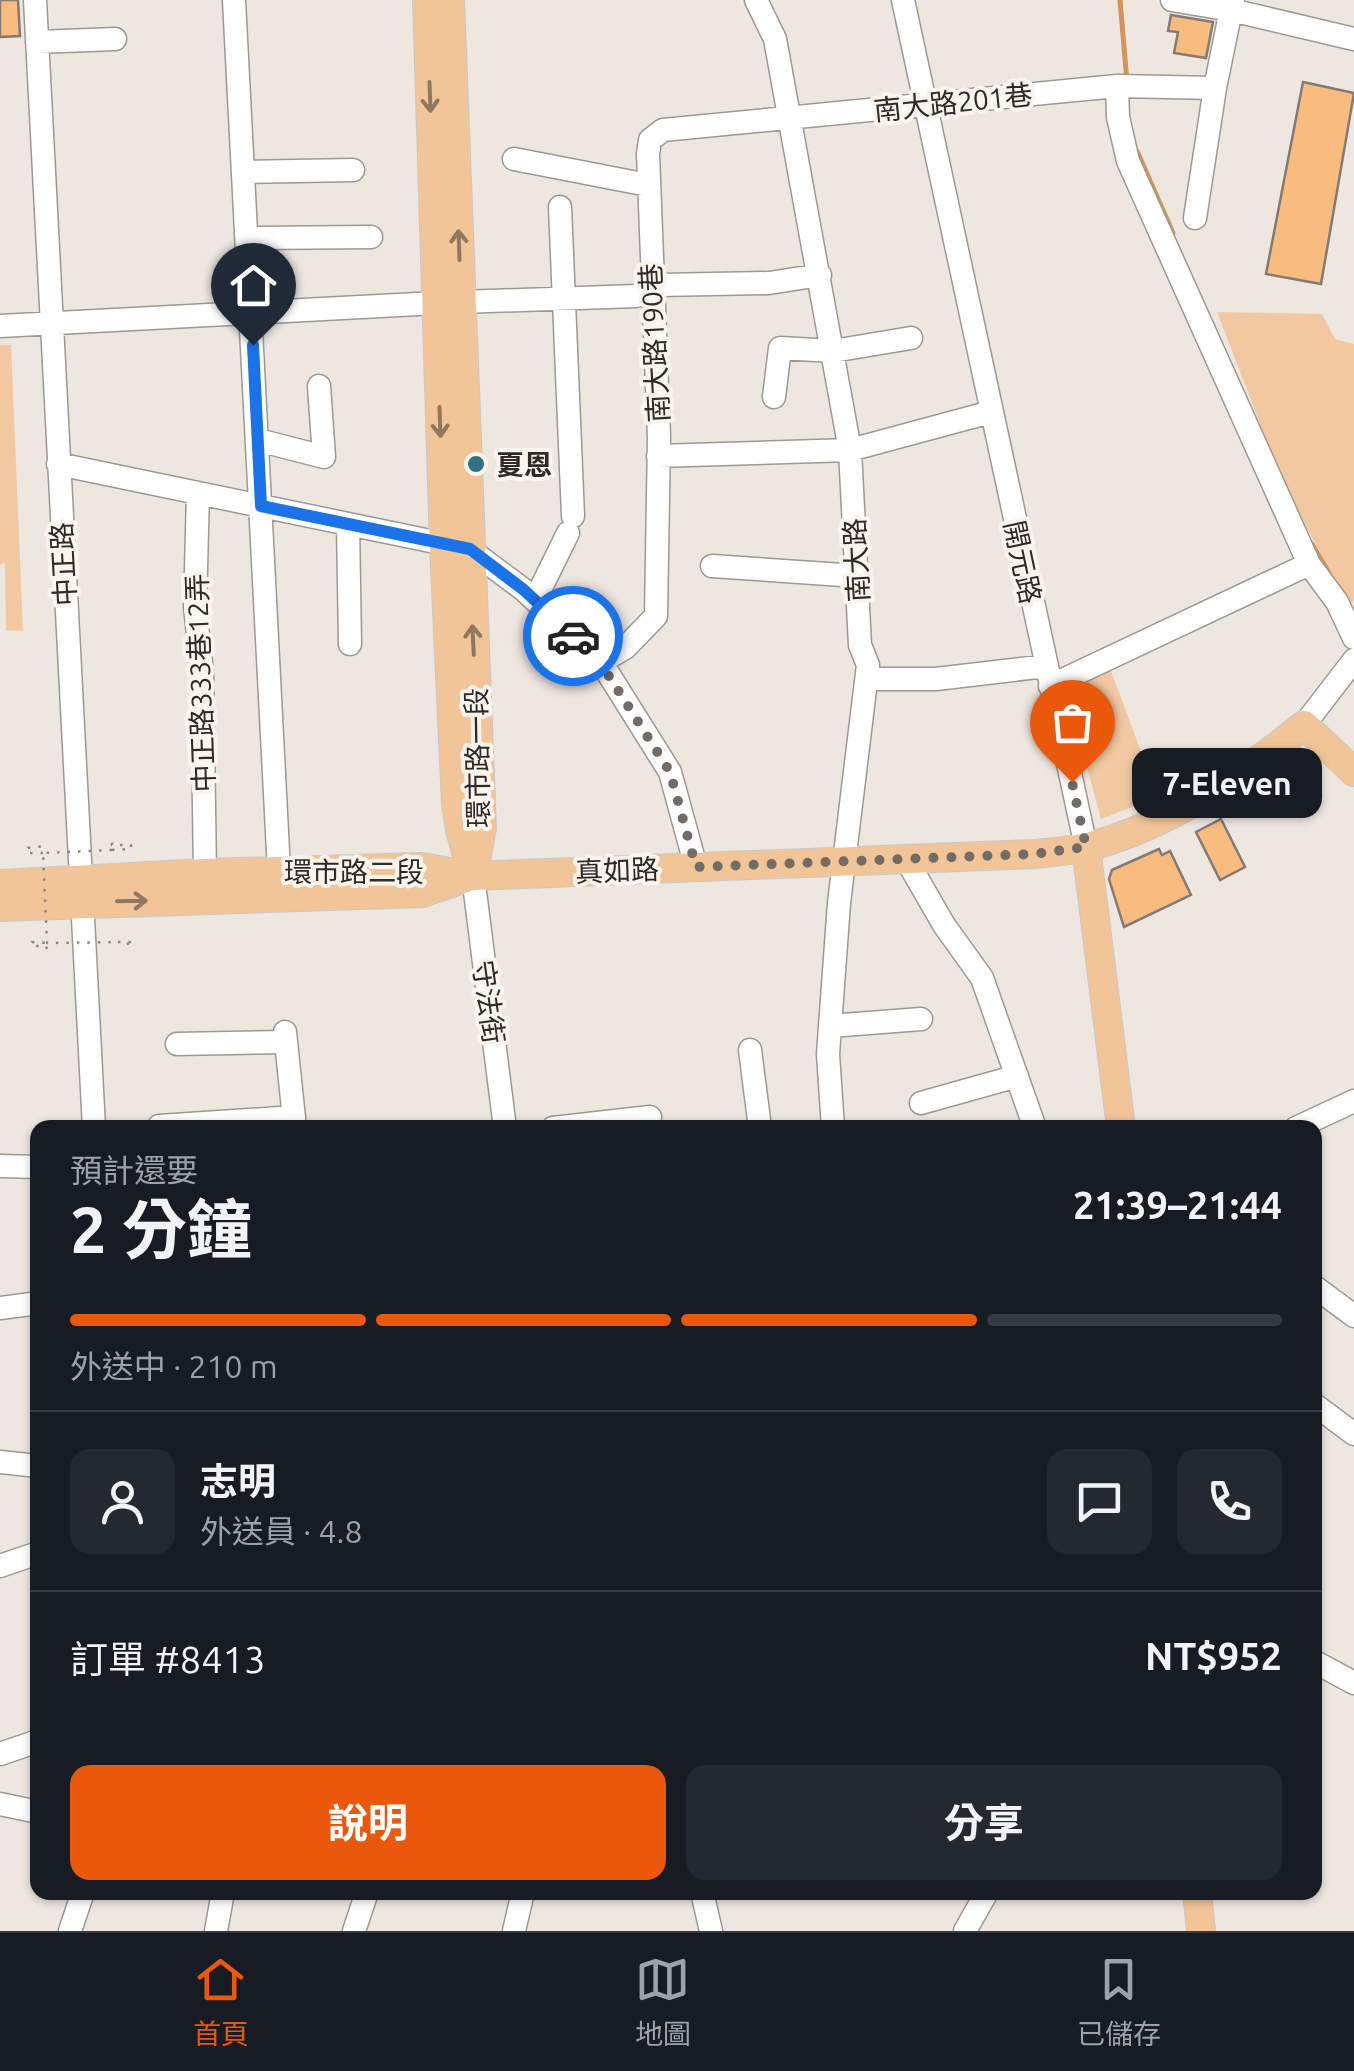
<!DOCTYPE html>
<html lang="zh-TW">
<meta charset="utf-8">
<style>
:root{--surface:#171b24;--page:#242831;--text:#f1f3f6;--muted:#9ea1a6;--line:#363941;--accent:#ea580c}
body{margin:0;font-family:Ubuntu,"Noto Sans TC",sans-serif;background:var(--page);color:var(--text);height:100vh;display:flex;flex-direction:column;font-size:38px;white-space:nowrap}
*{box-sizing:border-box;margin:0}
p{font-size:32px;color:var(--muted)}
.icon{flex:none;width:55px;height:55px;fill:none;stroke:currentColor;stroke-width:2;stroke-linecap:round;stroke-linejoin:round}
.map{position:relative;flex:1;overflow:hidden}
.side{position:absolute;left:30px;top:1120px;width:1292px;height:780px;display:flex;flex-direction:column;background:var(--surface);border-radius:20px;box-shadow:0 2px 8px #0004}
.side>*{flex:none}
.pin{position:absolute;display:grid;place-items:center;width:85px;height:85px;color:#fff;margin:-102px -42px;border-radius:50% 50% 50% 0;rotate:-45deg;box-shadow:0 0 10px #0007}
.pin .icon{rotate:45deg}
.courier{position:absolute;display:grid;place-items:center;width:100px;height:100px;margin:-50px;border:8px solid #1a73e8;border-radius:50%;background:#fff;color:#222;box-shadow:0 2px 12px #0007}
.bubble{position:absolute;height:70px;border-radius:20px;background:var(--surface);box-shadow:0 2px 8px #0004;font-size:32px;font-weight:700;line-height:70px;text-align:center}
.summary em{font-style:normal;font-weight:700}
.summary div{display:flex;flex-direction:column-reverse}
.summary{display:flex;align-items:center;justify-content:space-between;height:170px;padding:0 40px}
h1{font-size:65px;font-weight:700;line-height:75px}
.bar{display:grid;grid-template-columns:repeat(4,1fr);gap:15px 10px;align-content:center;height:120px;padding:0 40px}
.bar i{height:12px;border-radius:8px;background:var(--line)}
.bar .current{background:var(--accent)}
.bar p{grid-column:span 4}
.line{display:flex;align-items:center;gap:25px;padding:0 40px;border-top:2px solid var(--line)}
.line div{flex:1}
.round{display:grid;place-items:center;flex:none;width:105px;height:105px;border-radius:20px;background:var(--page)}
.primary-button{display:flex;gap:20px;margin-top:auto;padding:20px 40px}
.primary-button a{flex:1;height:115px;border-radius:20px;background:var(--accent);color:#fff;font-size:40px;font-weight:700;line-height:115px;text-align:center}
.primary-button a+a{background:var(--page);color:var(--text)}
.dock{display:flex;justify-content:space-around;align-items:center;height:140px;border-top:2px solid var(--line);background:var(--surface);font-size:28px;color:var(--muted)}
.dock a{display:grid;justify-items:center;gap:5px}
.dock .current{color:var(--accent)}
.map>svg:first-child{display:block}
.green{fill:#f2c8a1}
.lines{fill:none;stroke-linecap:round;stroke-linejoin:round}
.stream{stroke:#d19559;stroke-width:5}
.building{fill:#fabb7e;stroke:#827b75;stroke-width:2.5}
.minor-casing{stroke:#9e9891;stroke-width:25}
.major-casing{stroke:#c8c8c7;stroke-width:30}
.path{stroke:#8b8681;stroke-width:2.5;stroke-dasharray:2.5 8;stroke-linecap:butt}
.minor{stroke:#fff;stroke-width:22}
.major{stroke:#f1c597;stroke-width:28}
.path-bridge{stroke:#8b8681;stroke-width:2.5;stroke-dasharray:2.5 8;stroke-linecap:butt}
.oneway{stroke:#8f7860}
.done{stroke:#716c68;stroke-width:10;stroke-dasharray:0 18}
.route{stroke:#1a73e8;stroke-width:12}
.poi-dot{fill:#317584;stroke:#fbf4ed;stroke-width:4}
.labels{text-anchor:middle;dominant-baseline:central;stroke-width:8;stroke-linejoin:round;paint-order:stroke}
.street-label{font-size:28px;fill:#2d2a28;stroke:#fbf4ed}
.poi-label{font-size:28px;font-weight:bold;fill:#2d2a28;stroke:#fbf4ed;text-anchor:start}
</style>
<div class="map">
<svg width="1354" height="1931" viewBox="0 0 1354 1931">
<rect width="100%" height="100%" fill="#eee7e0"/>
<!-- green -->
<path class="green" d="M1217,312L1322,314L1335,339L1354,344V600L1349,607L1283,483Z
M0,345H11L23,631L6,630L5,562L0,565Z
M1108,663L1158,797L1101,819L1065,686Z"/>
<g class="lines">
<!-- stream -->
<path class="stream" d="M1120,0L1127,82
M1137,151L1173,233
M1312,544L1329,573"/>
</g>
<!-- building -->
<path class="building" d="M0,0H18L20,36L0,37Z
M1171,15L1213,22L1206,58L1174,53L1178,32L1168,31Z
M1303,82L1354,93L1321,284L1266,274Z
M1221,819L1245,867L1220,880L1196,832Z
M1159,849L1162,855L1170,851L1191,895L1124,927L1109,879L1112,870Z"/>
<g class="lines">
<defs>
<path id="minor" d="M35,0L94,1128
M234,0L279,871
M756,0L775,39L850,450L860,645L868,665L839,903L828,1054L833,1128
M903,0L1086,847
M1172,0L1231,10L1354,39
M37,42L115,39
M1117,86L1118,117L1128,161L1309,564L1337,602L1354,638
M1215,88L1233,0
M514,159L648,185
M244,172L353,170
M560,207L573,516
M247,238L371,237
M461,302L636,296L660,285L769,283L820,275
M0,326L437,303
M774,397L780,348L833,351L911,338
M258,440L324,457L319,386
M658,456L850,450L991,412
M58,464L469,549L524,590L601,662L670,772L696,867
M198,493L195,607L202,672L205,873
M348,524L350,644
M712,566L857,576
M535,600L568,533
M601,662L625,648L656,616L659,437L648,154L650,140L663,130L1117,86L1215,88L1195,218
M868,679H936L1046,666
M1050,686L1309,564
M1304,725L1354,660
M906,859L944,925L982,978L1035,1128
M473,876L505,1128
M830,1026L921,1019
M285,1032L295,1128
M177,1044L286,1042
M750,1050L760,1128
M921,1103L1017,1076
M159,1126L294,1117
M553,1128L650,1117
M1296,1128L1354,1101
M0,1166L38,1167
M1315,1287L1354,1316
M0,1308L38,1303
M1315,1405L1354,1434
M0,1462L38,1466
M0,1566L38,1553
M1315,1662L1354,1683
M0,1754L38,1741
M0,1804L38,1812
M702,1892L711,1931
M70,1931L83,1892
M216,1931L223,1892
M354,1931L367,1892
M514,1931L523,1892
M965,1931L987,1892"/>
<path id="major" d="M427,0L444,546L456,804L460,830L473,876
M450,0L482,828L474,870
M1086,847L1121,1128
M0,884L205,873L421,867L473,876L1034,854C1052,852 1071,851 1088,847C1169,825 1240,777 1304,725L1354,772
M0,907L422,893L466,878
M1197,1892L1201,1931"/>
</defs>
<!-- minor casing -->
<use href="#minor" class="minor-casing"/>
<!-- major casing -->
<use href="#major" class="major-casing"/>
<!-- path -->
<path class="path" d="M112,850L131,849V845H112V842
M43,853H27L28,848L44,846V842
M118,942H134L119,946
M47,949L46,946H32V942L47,943"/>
<!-- minor -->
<use href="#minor" class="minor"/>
<!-- major -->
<use href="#major" class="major"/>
<!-- path-bridge -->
<path class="path-bridge" d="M112,850L43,853L47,943L118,942"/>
</g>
<!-- one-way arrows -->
<defs><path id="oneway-shaft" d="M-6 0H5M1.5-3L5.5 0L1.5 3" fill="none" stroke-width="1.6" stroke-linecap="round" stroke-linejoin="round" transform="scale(2.5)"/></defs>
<g class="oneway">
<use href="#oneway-shaft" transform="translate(430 97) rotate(88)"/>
<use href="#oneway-shaft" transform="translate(459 245) rotate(-92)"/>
<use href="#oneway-shaft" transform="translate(440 422) rotate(88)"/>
<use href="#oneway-shaft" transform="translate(473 640) rotate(-93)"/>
<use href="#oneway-shaft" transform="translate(132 901) rotate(-1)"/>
</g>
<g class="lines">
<!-- done -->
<path class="done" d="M573,636L600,662L670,772L696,867L1034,854L1086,847L1072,782"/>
<!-- route -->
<path class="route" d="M253,345L261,506L470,549L524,590L573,636"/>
</g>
<!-- markers -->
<circle class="poi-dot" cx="476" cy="464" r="10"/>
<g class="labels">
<!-- street labels -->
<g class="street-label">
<text transform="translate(953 102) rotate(-6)">南大路201巷</text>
<text transform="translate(654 343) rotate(-93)">南大路190巷</text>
<text transform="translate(856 560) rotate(-93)">南大路</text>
<text transform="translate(1023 562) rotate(78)">開元路</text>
<text transform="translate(63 564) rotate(-93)">中正路</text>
<text transform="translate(200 683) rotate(-92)">中正路333巷12弄</text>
<text transform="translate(477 758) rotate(-91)">環市路一段</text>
<text transform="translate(617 870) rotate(-2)">真如路</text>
<text x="354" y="871">環市路二段</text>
<text transform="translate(489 1002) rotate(82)">守法街</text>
</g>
<!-- poi labels -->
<g class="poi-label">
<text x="496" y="464">夏恩</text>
</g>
</g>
</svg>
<div class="pin" style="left:1072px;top:782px;background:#ea580c"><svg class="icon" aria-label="bag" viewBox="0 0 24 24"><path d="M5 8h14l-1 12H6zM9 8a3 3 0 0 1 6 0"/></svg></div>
<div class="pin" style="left:253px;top:345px;background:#1f2937"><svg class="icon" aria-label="home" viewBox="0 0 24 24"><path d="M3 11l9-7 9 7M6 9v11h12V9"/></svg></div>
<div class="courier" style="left:573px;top:636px"><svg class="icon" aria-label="car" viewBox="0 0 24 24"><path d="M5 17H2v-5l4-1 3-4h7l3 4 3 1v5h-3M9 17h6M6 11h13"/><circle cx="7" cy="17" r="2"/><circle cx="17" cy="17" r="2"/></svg></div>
<div class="bubble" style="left:1132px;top:748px;width:190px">7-Eleven</div>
<section class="side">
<div class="summary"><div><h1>2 分鐘</h1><p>預計還要</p></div><em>21:39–21:44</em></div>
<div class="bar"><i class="current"></i><i class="current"></i><i class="current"></i><i></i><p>外送中 · 210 m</p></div>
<div class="line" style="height:180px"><a class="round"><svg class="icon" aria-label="person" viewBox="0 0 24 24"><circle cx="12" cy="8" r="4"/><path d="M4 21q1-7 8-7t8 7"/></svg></a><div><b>志明</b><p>外送員 · 4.8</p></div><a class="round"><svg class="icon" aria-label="chat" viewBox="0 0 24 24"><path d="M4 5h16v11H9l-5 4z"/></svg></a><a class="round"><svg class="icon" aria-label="phone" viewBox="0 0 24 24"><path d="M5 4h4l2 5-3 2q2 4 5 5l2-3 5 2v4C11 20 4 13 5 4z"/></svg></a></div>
<div class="line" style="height:130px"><div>訂單 #8413</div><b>NT$952</b></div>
<div class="primary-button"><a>說明</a><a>分享</a></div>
</section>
</div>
<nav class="dock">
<a class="current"><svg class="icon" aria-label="home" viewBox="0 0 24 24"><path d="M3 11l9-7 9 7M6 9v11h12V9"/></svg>首頁</a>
<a><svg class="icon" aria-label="map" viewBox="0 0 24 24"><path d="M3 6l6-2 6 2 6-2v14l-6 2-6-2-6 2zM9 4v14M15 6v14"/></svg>地圖</a>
<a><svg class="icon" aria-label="saved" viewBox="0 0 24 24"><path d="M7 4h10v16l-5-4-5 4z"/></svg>已儲存</a>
</nav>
